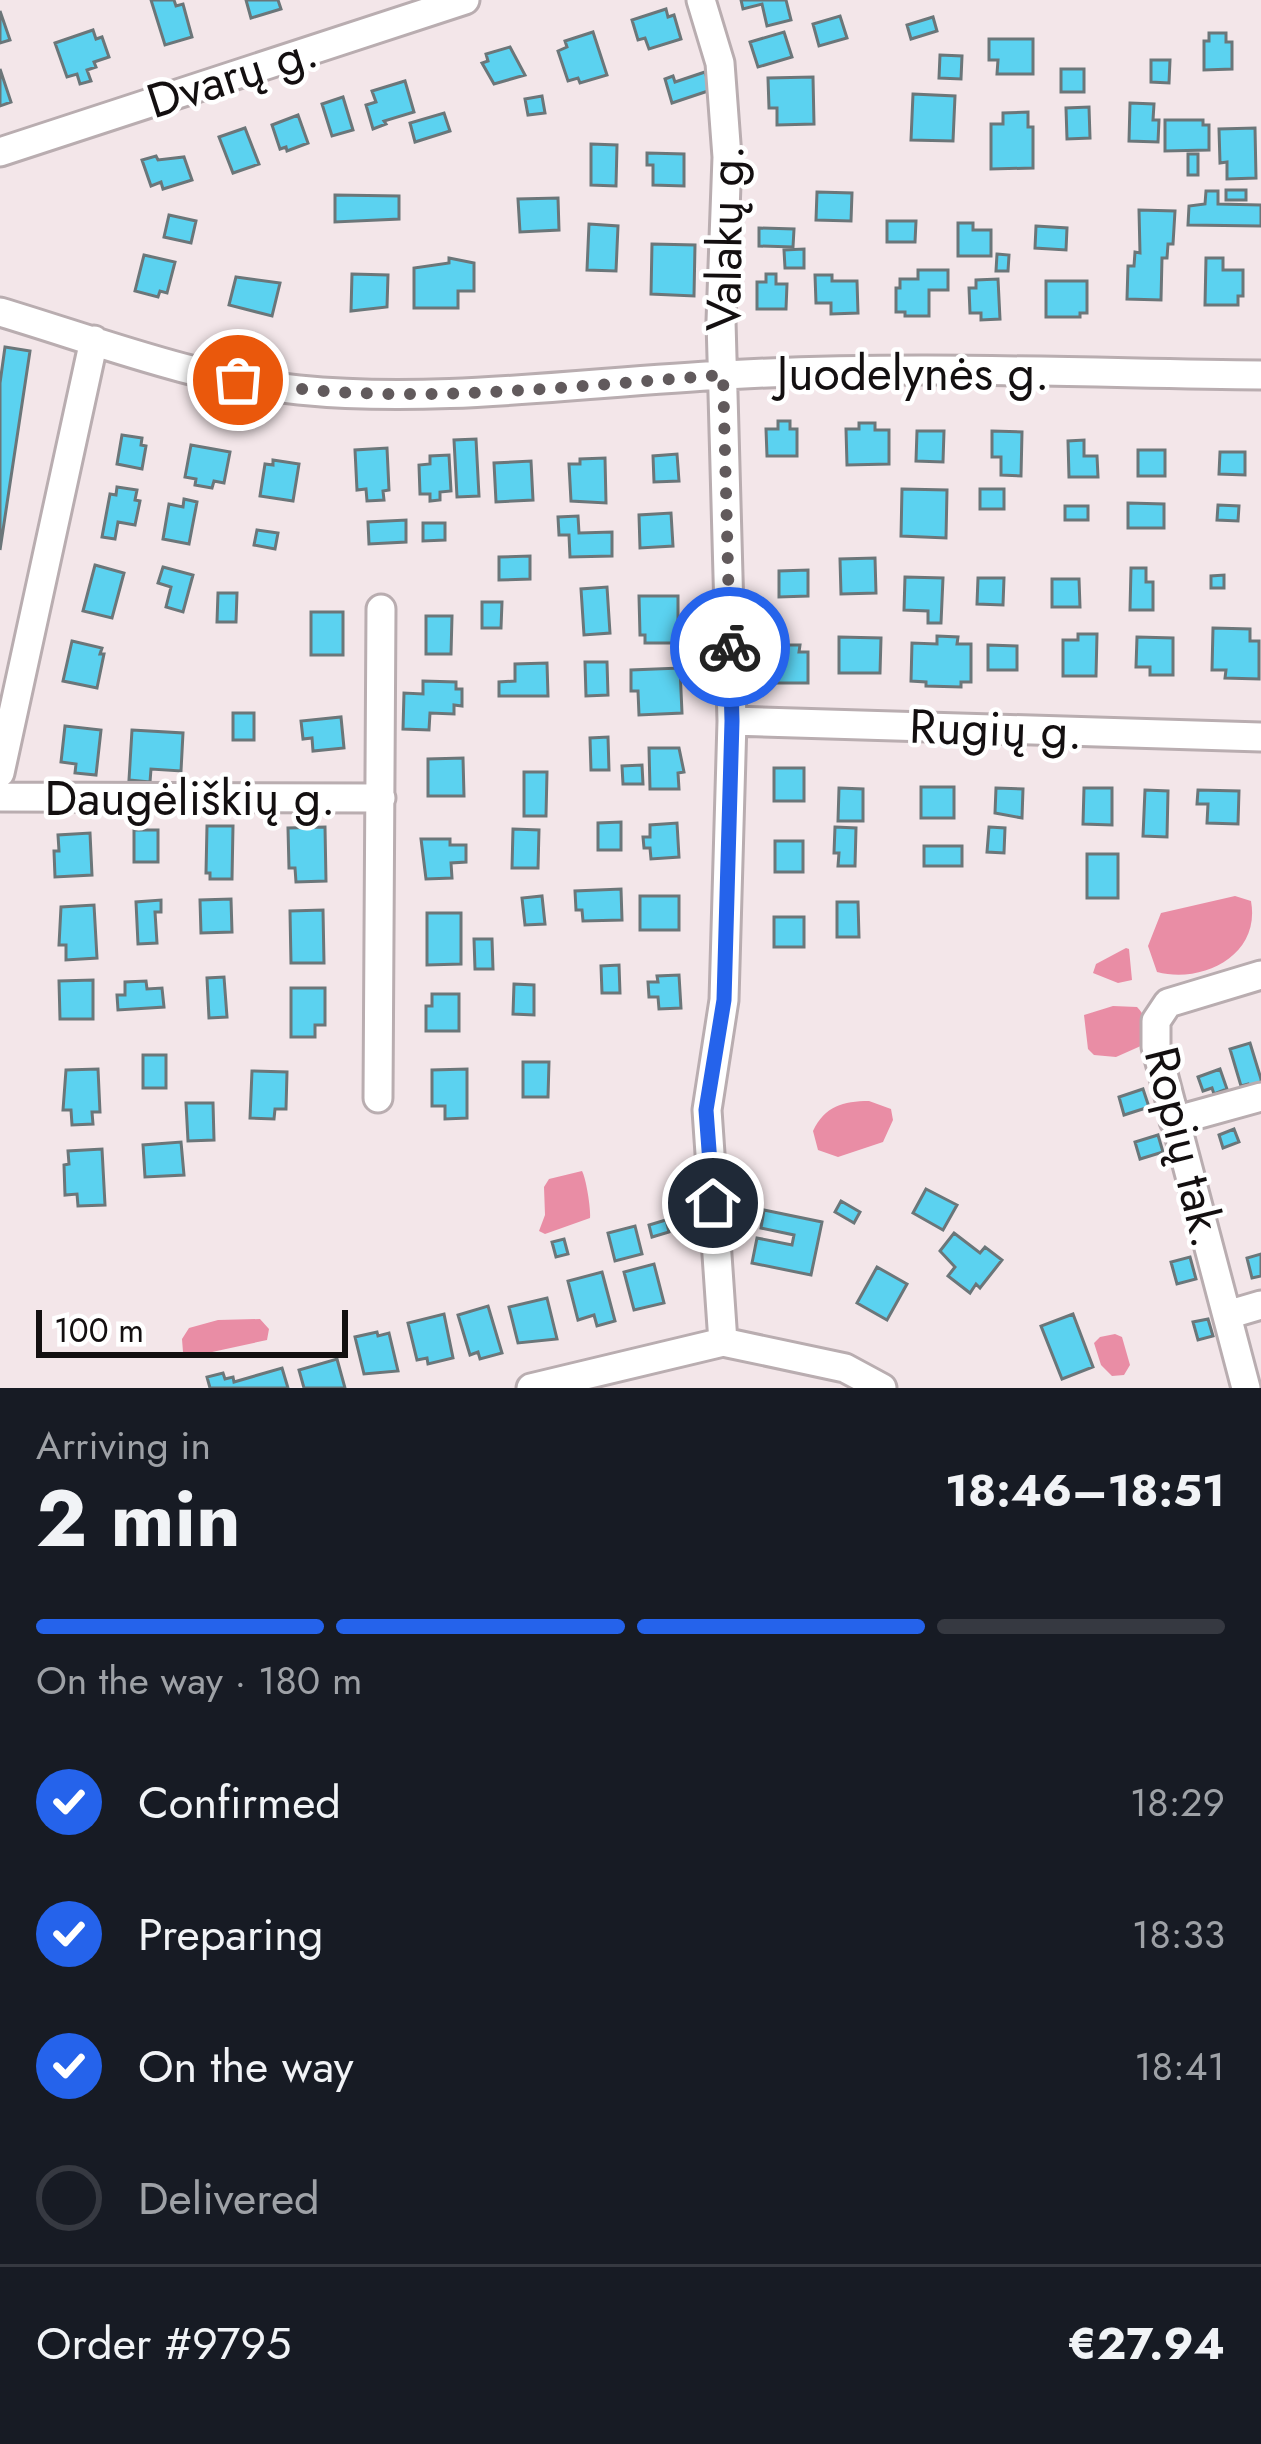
<!DOCTYPE html>
<meta charset="utf-8">
<style>
:root{--surface:#171b24;--page:#242831;--text:#f1f3f6;--muted:#9ea1a6;--line:#363941;--accent:#2563eb}
body{margin:0;font-family:Jost,sans-serif;background:var(--page);color:var(--text);height:100vh;display:flex;flex-direction:column;font-size:45px;white-space:nowrap}
*{box-sizing:border-box;margin:0}
p{font-size:39px;color:var(--muted)}
.icon{flex:none;width:66px;height:66px;fill:none;stroke:currentColor;stroke-width:2;stroke-linecap:round;stroke-linejoin:round}
.map{position:relative;height:1388px;overflow:hidden}
.drawer{display:flex;flex-direction:column;background:var(--surface);flex:1}
.drawer>*{flex:none}
.scale{position:absolute;left:36px;bottom:30px;width:312px;box-sizing:border-box;padding-left:12px;border:6px solid #130f10;border-top:0;font-size:33px;line-height:42px;white-space:nowrap;color:#130f10;-webkit-text-stroke:9px #fff;paint-order:stroke}
.pin{position:absolute;display:grid;place-items:center;width:102px;height:102px;color:#fff;margin:-51px;border:6px solid #fff;border-radius:50%;box-shadow:0 3px 12px #0007}
.courier{position:absolute;display:grid;place-items:center;width:120px;height:120px;margin:-60px;border:9px solid #2563eb;border-radius:50%;background:#fff;color:#222;box-shadow:0 3px 15px #0007}
.summary em{font-style:normal;font-weight:700}
.summary div{display:flex;flex-direction:column-reverse}
.summary{display:flex;align-items:center;justify-content:space-between;height:204px;padding:0 36px}
h1{font-size:78px;font-weight:700;line-height:90px}
.bar{display:grid;grid-template-columns:repeat(4,1fr);gap:18px 12px;align-content:center;height:144px;padding:0 36px}
.bar i{height:15px;border-radius:9px;background:var(--line)}
.bar .selected{background:var(--accent)}
.bar p{grid-column:span 4}
.line{display:flex;align-items:center;gap:30px;padding:0 36px;border-top:3px solid var(--line)}
.line div{flex:1}
ol{padding:0 36px;list-style:none}
li{display:flex;align-items:center;gap:36px;height:132px}
li p{margin-inline-start:auto}
li .icon{padding:12px;border-radius:50%;background:var(--accent);color:#fff;stroke-width:4}
li:last-child{color:var(--muted)}
li i{width:66px;height:66px;border:6px solid var(--line);border-radius:50%}
.map>svg:first-child{display:block}
.water{fill:#e98da5}
.building{fill:#5bd2f0;stroke:#6b7679;stroke-width:3}
.lines{fill:none;stroke-linecap:round;stroke-linejoin:round}
.minor-casing{stroke:#b9adb0;stroke-width:33}
.minor{stroke:#fff;stroke-width:27}
.done{stroke:#615a5c;stroke-width:12;stroke-dasharray:0 21.6}
.route{stroke:#2563eb;stroke-width:15}
.labels{text-anchor:middle;dominant-baseline:central;stroke-width:9;stroke-linejoin:round;paint-order:stroke}
.street-label{font-size:48px;fill:#130f10;stroke:#fff}
</style>
<div class="map">
<svg width="1261" height="1388" viewBox="0 0 1261 1388">
<rect width="100%" height="100%" fill="#f3e6e9"/>
<!-- water -->
<path class="water" d="M1235,896L1251,901C1261,956 1202,984 1157,972L1148,946L1161,913Z
M1126,948L1129,949L1132,980L1118,983L1093,973L1096,964Z
M1113,1006L1137,1007C1149,1019 1146,1030 1143,1045L1116,1057L1094,1055L1088,1049L1084,1015Z
M869,1101L891,1109L893,1120L883,1142L838,1157L818,1150L813,1131C825,1106 843,1101 869,1101Z
M582,1171C586,1178 591,1209 590,1218L545,1234L539,1231L545,1215L544,1187L549,1179Z
M260,1319L269,1329L267,1340L189,1357L183,1352L182,1339L189,1328L218,1320Z
M1115,1334L1122,1337L1130,1365L1124,1375L1112,1376L1101,1365L1094,1343L1100,1337Z"/>
<!-- building -->
<path class="building" d="M151,0H174L176,6L183,4L192,37L165,45Z
M246,0H278L281,9L251,18Z
M741,0H786L791,20L767,26L762,4L743,9Z
M666,9L668,17L674,15L681,39L649,49L645,38L638,40L632,20Z
M0,11L10,40L0,43Z
M840,16L847,38L819,46L813,24Z
M933,17L937,31L911,39L907,25Z
M93,30L96,39L102,37L109,57L94,62L96,67L87,70L91,81L80,84L77,74L67,77L55,43Z
M593,32L607,75L580,83L578,78L568,81L558,51L567,47L565,41Z
M784,32L792,57L758,67L750,42Z
M1209,33H1226V42H1232V69L1204,70V41H1209Z
M989,39H1033V74H997L998,60H989Z
M510,47L525,75L494,84L482,63L488,61L486,54Z
M940,55L962,56L961,79L939,78Z
M1151,60H1170L1169,83L1151,82Z
M0,69L11,102L0,106Z
M1061,69H1084V92H1061Z
M705,72L711,90L672,103L665,79L673,76L675,82Z
M813,77L814,124L777,125V108H769L768,78Z
M405,81L414,112L384,121L386,124L373,129L366,105L376,102L372,91Z
M913,94L955,96L953,141L911,140Z
M542,96L545,113L528,115L525,99Z
M343,97L353,130L332,136L322,104Z
M1130,103L1154,104L1153,120H1159L1158,142L1129,141Z
M1089,107L1090,138L1067,139L1066,108Z
M1028,112V127H1033V168L991,169V124H1003V113Z
M444,113L450,131L415,142L410,123Z
M298,115L308,143L287,151L286,147L280,149L272,125Z
M1165,120H1203V125H1209V150L1165,151Z
M245,128L259,164L233,173L219,137Z
M1255,128L1256,178L1227,179V162L1220,163L1219,129Z
M591,144L617,145L616,186L591,185Z
M647,153L684,154V186L653,185V165H647Z
M1188,154H1198V175H1188Z
M156,156L158,160L184,157L192,180L163,189L161,182L151,186L142,160Z
M1226,190H1246V200H1226Z
M1206,191H1218V204L1261,205V226L1188,225L1189,206L1205,204Z
M817,192L852,193L851,221L816,220Z
M335,195L399,196V219L335,222Z
M558,198L559,230L520,232L518,199Z
M1139,210L1175,211L1173,244H1168L1167,258H1162L1161,300L1127,299L1128,266H1134L1135,252L1140,253Z
M169,215L196,221L191,243L164,237Z
M887,221H916L915,242H887Z
M958,223H973V230H991V256H958Z
M589,224L618,226L616,271L587,270Z
M1036,226L1067,228L1066,250L1035,248Z
M759,228L794,229L793,247L759,246Z
M652,244L695,245L694,296L651,294Z
M804,249V268H785L784,250Z
M997,254L1009,255L1008,271H996Z
M144,255L175,262L167,293L160,291L158,297L135,291Z
M449,258L474,263V291H458V308H414V268L449,263Z
M1206,258H1223V270H1243V296H1238V305H1205Z
M918,270H948V290H929V316H905V312H896V288H900V279H918Z
M352,274L388,275L387,307L351,311Z
M766,274H776V284H787L786,309H757V282H766Z
M815,275H832V281H857L858,313L831,314V303H816Z
M236,277L280,283L272,316L229,305Z
M998,279L1000,319L981,320V313H970L969,288H976V280Z
M1046,281H1087V313H1080V317H1046Z
M5,347L30,351L0,550V383Z
M778,421H790V429H797V456H767L766,429H778Z
M859,423H875V430H889V464L847,465L846,429H859Z
M917,431H944L943,462L916,461Z
M992,431L1022,432L1021,476L1001,475V457H992Z
M122,435L142,438L141,445L146,446L142,469L117,464Z
M476,439L479,496L457,497L454,440Z
M1084,440V456H1097L1098,477H1069L1068,441Z
M191,445L230,452L224,483L214,481L212,488L195,485L196,479L185,477Z
M387,448L389,490L383,491L384,500L367,501L366,489L357,490L355,450Z
M1138,450H1165V476H1138Z
M1220,452H1245V475L1219,474Z
M677,454L679,481L654,482L653,456Z
M449,455L451,491L440,492V500L430,501V494H420L419,465L430,464V456Z
M605,458L606,503L571,501L569,464H580V459Z
M273,460L299,464L293,501L260,496L265,464L273,465Z
M531,461L533,500L496,502L494,463Z
M117,487L137,490L135,500L140,501L135,525L118,522L115,539L102,537L110,494L116,495Z
M902,489L947,490L946,538L901,536Z
M980,489H1004V509H980Z
M184,499L197,502L189,544L163,539L169,504L183,507Z
M1128,503L1164,504V528H1128Z
M1218,505L1239,506L1238,521L1217,520Z
M1065,506H1088V520H1065Z
M671,513L673,546L640,548L639,515Z
M578,516L579,533L612,532V556L570,557L569,535H559L558,517Z
M406,520V542L369,544L368,522Z
M423,523H445V540L423,541Z
M257,530L278,533L275,549L254,545Z
M530,556V579L499,580V557Z
M875,558L876,593L841,594L840,559Z
M95,565L124,573L112,618L83,611Z
M163,567L193,575L183,612L166,607L171,587L158,583Z
M1131,568H1146V582H1153V610H1130Z
M808,570V596L779,597V571Z
M1224,575V588H1211V576Z
M905,577L943,578L941,623H928V611L904,610Z
M978,578H1004L1003,605L977,604Z
M1052,579H1079L1080,607H1052Z
M607,587L610,633L584,635L581,589Z
M218,593H237L236,622H217Z
M639,596H678V643H645V635H640Z
M482,602H502L501,628H482Z
M311,612H343V655H311Z
M426,616H452L451,654H426Z
M1213,628L1250,629V641H1259V679L1225,678L1226,670H1212Z
M1078,634H1097L1096,676H1063V640H1078Z
M937,636L958,637L957,644H971V682H961V687L926,686V682L911,681L912,643L937,644Z
M839,637L881,638L880,673H839Z
M1137,637L1173,638V675H1150V667H1136Z
M72,641L102,648L100,654H104L97,688L63,681Z
M786,645H800L799,652H808V683H776V650H786Z
M988,645L1017,646V670H988Z
M585,662H607L608,695L586,696Z
M547,663L548,696H499V682L515,681V664Z
M680,668L682,713L639,715L638,691H631V670Z
M423,681L456,682V689H462V706L454,705V714L430,713L429,730L403,729L404,693L423,694Z
M233,713H254V740H233Z
M341,717L344,748L313,751L312,738L303,739L301,721Z
M65,726L101,730L96,775L75,773L76,764L61,762Z
M132,730L183,733L181,771L151,769L150,782L129,780Z
M608,737L609,770H591L590,738Z
M649,748H679L684,772L678,773L679,789H650Z
M463,758L464,796H428V759Z
M642,765L643,784H623L622,766Z
M774,768H804V801H774Z
M524,772H547L546,816H524Z
M921,787H954V818H921Z
M839,788L863,789V821H838Z
M996,788L1023,789L1022,818L995,813Z
M1084,788H1112V825L1083,824Z
M1145,790L1168,791L1167,837L1143,836Z
M1198,790L1239,791L1238,824L1207,823L1208,804H1197Z
M621,822V850H598V823Z
M677,823L679,857L651,859L650,848H644L643,837H650V825Z
M207,826H233L232,879H210V873H206Z
M325,827L326,881L296,882L295,868H289L288,828Z
M835,827L856,828L855,866H838L839,853H834Z
M989,827L1005,828L1004,853L987,852Z
M513,829L539,830L538,868H512Z
M134,830H158V862H134Z
M90,833L92,875L55,877L54,851H59L58,835Z
M421,839H450V845H466V862L451,863L452,878L426,879Z
M775,841H803V872H775Z
M924,846H962V866H924Z
M1087,854H1118V898H1087Z
M621,889L622,920L583,921L582,910H576L575,891Z
M542,896L545,924L525,925L522,898Z
M640,896H679V930H640Z
M231,899L232,932L201,933L200,900Z
M161,900V912H155L157,943L138,944L136,902Z
M837,902H858L859,937H837Z
M94,905L97,958L66,960V945H59L61,907Z
M323,910L324,963H291L290,911Z
M427,913H461V964L427,965Z
M774,917H804V947H774Z
M474,939H492L493,969H475Z
M619,965L620,993H602L601,966Z
M679,975L681,1008L659,1009L658,997H649L648,982H658L657,976Z
M224,977L227,1017L209,1018L207,978Z
M93,980V1019H60L59,981Z
M146,981L147,989L162,988L164,1007L118,1010L117,995H125V982Z
M514,984L534,985V1015L513,1014Z
M291,988H325V1025H315V1037H291Z
M432,994H459V1031H426V1006H432Z
M1250,1043L1261,1079V1091L1251,1094L1248,1084L1241,1086L1230,1049Z
M143,1055H166V1088H143Z
M523,1062H549L548,1097H523Z
M98,1069L100,1112H92L93,1124L72,1125L71,1110H63L66,1070Z
M467,1069V1118L445,1119V1106H432V1070Z
M1220,1069L1227,1089L1214,1094L1212,1088L1203,1091L1198,1077Z
M252,1071L287,1072L286,1109H275L274,1119L250,1118Z
M1143,1089L1149,1107L1124,1115L1119,1097Z
M186,1103H213L214,1140L188,1141Z
M1234,1129L1239,1142L1223,1148L1219,1135Z
M1158,1135L1163,1152L1140,1159L1135,1142Z
M181,1142L184,1175L145,1177L143,1145Z
M102,1149L105,1205L78,1206L77,1194L65,1195L64,1165L69,1164L68,1151Z
M926,1189L957,1205L943,1230L913,1213Z
M841,1201L860,1212L854,1223L835,1212Z
M764,1210L822,1222L811,1275L752,1263L757,1238L792,1245L794,1235L761,1228Z
M666,1220L669,1232L652,1237L649,1225Z
M635,1226L642,1254L615,1261L608,1233Z
M954,1233L980,1253L985,1247L1002,1260L980,1288L976,1284L970,1293L948,1276L955,1267L940,1251Z
M564,1239L568,1254L556,1257L552,1242Z
M1261,1254V1276L1252,1278L1247,1258Z
M1190,1257L1196,1279L1177,1284L1171,1262Z
M654,1264L664,1303L634,1310L624,1272Z
M877,1267L907,1284L887,1320L857,1303Z
M602,1272L615,1321L597,1326L594,1315L578,1320L568,1281Z
M547,1298L557,1339L518,1343L509,1307Z
M488,1306L502,1353L480,1359L478,1352L470,1355L458,1315Z
M444,1314L453,1358L428,1364L427,1358L417,1360L408,1323Z
M1073,1314L1093,1367L1062,1379L1041,1326Z
M1208,1319L1213,1336L1198,1340L1193,1322Z
M377,1332L378,1336L389,1333L398,1371L364,1374L355,1337Z
M337,1359L345,1388H304L299,1370Z
M282,1368L288,1388H210L207,1377L223,1373L225,1379L233,1377L234,1382Z"/>
<g class="lines">
<defs>
<path id="minor" d="M701,0L720,63L727,157L721,321L732,721L724,1000L707,1110L723,1342
M0,152L465,0
M0,312C97,341 197,380 299,390C437,404 586,382 725,375C903,365 1083,373 1261,375
M732,721L1261,737
M0,773L94,340
M0,797L381,798
M378,1098L381,609
M1174,1121L1261,1097
M1227,1315L1261,1305
M531,1388L723,1342L845,1368L882,1388
M1246,1388L1156,1047V1021L1168,1003L1261,975"/>
</defs>
<!-- minor casing -->
<use href="#minor" class="minor-casing"/>
<!-- minor -->
<use href="#minor" class="minor"/>
</g>
<g class="lines">
<!-- done -->
<path class="done" d="M238,380C394,409 566,386 723,375L730,647"/>
<!-- route -->
<path class="route" d="M713,1203L706,1110L724,1000L732,721L730,647"/>
</g>
<g class="labels">
<!-- street labels -->
<g class="street-label">
<text transform="translate(232 76) rotate(-18)">Dvarų g.</text>
<text transform="translate(725 238) rotate(-89)">Valakų g.</text>
<text x="913" y="373">Juodelynės g.</text>
<text transform="translate(996 729) rotate(2)">Rugių g.</text>
<text x="190" y="798">Daugėliškių g.</text>
<text transform="translate(1185 1147) rotate(76)">Ropių tak.</text>
</g>
</g>
</svg>
<div class="scale">100 m</div>
<div class="pin" style="left:238px;top:380px;background:#ea580c"><svg class="icon" aria-label="bag" viewBox="0 0 24 24"><path d="M5 8h14l-1 12H6zM9 8a3 3 0 0 1 6 0"/></svg></div>
<div class="pin" style="left:713px;top:1203px;background:#1f2937"><svg class="icon" aria-label="home" viewBox="0 0 24 24"><path d="M3 11l9-7 9 7M6 9v11h12V9"/></svg></div>
<div class="courier" style="left:730px;top:647px"><svg class="icon" aria-label="bike" viewBox="0 0 24 24"><circle cx="6" cy="16" r="4"/><circle cx="18" cy="16" r="4"/><path d="M6 16l4-8h5l3 8M10 8l3 8H6M13 5h3"/></svg></div>
</div>
<section class="drawer">
<div class="summary"><div><h1>2 min</h1><p>Arriving in</p></div><em>18:46–18:51</em></div>
<div class="bar"><i class="selected"></i><i class="selected"></i><i class="selected"></i><i></i><p>On the way · 180 m</p></div>
<ol>
<li><svg class="icon" aria-label="check" viewBox="0 0 24 24"><path d="M5 12l5 5 9-10"/></svg>Confirmed<p>18:29</p></li>
<li><svg class="icon" aria-label="check" viewBox="0 0 24 24"><path d="M5 12l5 5 9-10"/></svg>Preparing<p>18:33</p></li>
<li><svg class="icon" aria-label="check" viewBox="0 0 24 24"><path d="M5 12l5 5 9-10"/></svg>On the way<p>18:41</p></li>
<li><i></i>Delivered</li>
</ol>
<div class="line" style="height:156px"><div>Order #9795</div><b>€27.94</b></div>
</section>
